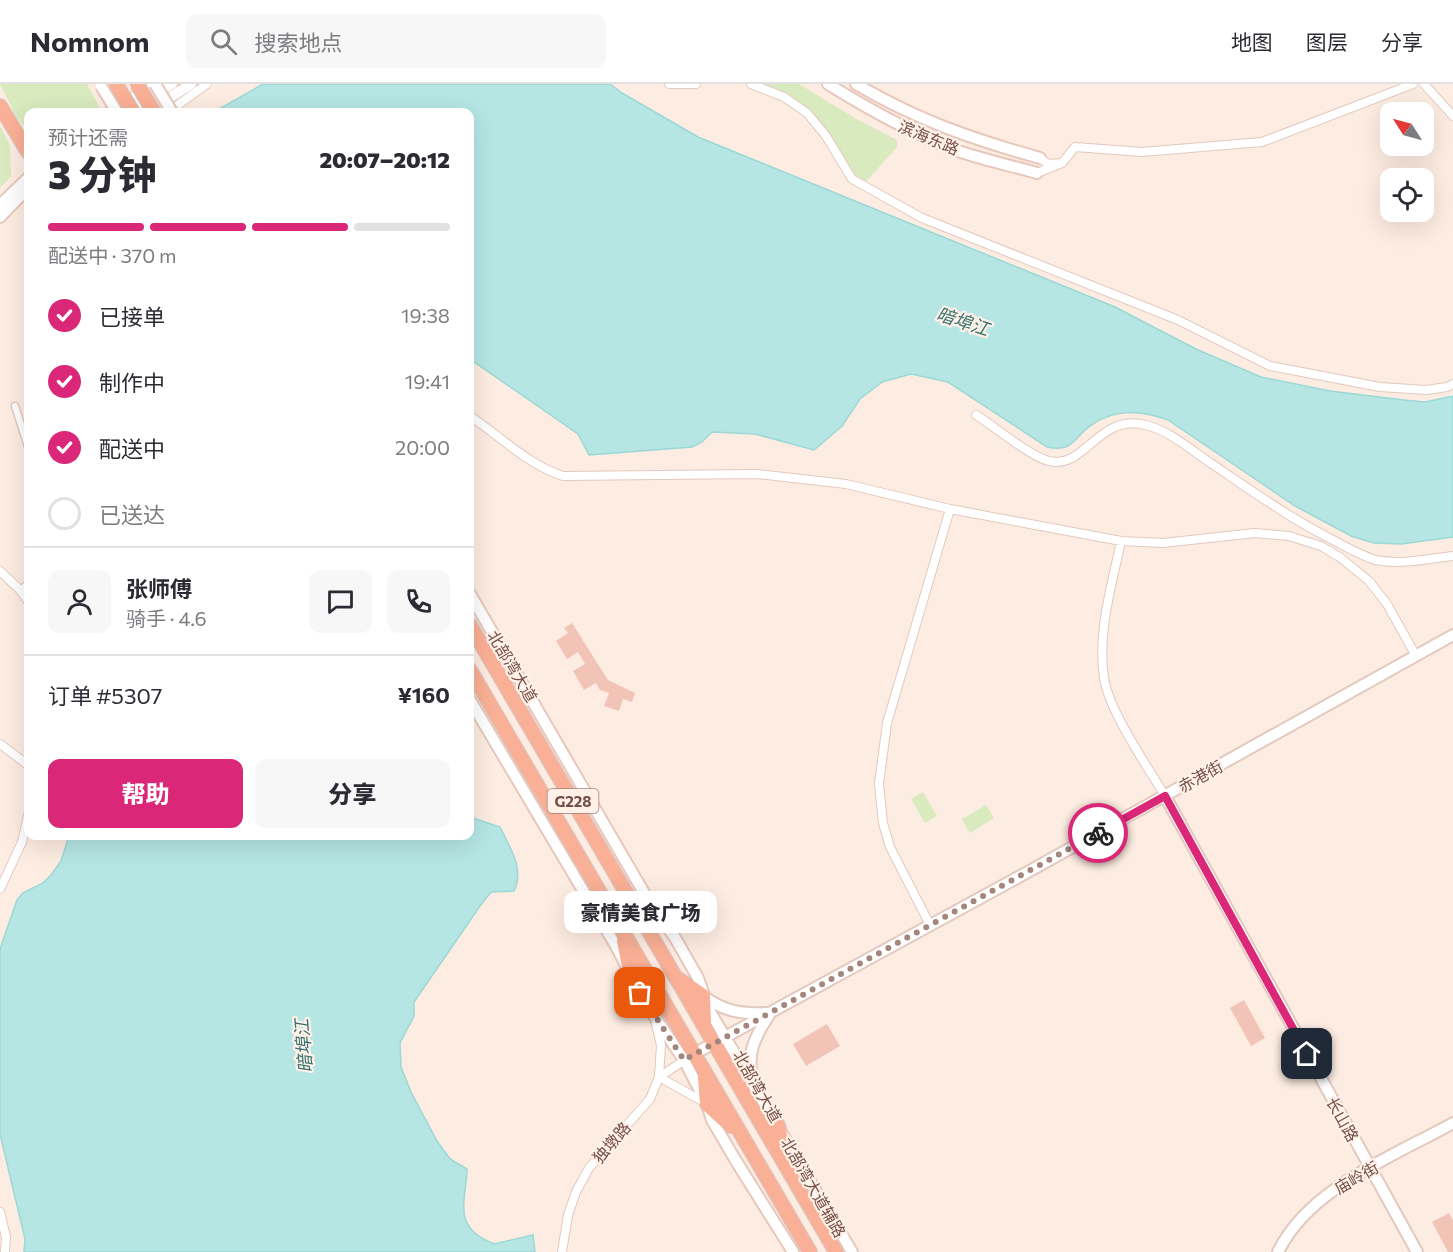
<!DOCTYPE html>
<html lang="zh">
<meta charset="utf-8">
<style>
:root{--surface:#fff;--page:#f7f7f7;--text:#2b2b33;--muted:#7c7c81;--line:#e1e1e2;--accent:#db2777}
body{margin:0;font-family:Commissioner,"Noto Sans SC",sans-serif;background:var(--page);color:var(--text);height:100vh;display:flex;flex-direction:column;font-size:22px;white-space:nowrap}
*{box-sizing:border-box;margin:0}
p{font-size:20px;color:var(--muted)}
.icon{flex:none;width:33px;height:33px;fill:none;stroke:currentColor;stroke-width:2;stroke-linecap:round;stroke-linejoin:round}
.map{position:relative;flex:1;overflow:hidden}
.details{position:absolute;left:24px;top:24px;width:450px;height:732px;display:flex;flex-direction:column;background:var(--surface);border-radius:12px;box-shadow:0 6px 24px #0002}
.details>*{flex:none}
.needle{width:39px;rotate:306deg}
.fabs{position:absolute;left:1380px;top:18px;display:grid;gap:12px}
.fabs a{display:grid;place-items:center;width:54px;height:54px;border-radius:12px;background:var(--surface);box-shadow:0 6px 24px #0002;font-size:30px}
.pin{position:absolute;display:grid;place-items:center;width:51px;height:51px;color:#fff;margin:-26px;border-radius:12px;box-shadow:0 3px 9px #0006}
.courier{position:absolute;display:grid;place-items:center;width:60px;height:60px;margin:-30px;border:4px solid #db2777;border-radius:50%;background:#fff;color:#222;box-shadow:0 2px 8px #0007}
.bubble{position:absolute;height:42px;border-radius:12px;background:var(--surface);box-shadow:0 6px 24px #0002;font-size:20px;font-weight:800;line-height:42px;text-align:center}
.overview em{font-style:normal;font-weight:800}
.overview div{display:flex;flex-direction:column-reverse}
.overview{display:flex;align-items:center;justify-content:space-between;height:102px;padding:0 24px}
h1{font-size:39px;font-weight:800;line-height:45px}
.bar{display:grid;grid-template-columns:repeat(4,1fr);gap:9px 6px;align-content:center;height:72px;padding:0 24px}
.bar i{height:8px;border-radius:4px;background:var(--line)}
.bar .current{background:var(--accent)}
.bar p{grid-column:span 4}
.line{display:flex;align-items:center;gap:15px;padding:0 24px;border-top:2px solid var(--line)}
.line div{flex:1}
.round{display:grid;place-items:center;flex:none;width:63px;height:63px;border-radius:12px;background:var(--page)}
ol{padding:0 24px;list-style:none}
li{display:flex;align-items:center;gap:18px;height:66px}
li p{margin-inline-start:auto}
li .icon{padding:6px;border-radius:50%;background:var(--accent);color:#fff;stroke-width:4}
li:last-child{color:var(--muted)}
li i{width:33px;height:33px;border:3px solid var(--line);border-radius:50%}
.cta{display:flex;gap:12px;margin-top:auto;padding:12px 24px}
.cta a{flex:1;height:69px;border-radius:12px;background:var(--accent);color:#fff;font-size:24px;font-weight:800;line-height:69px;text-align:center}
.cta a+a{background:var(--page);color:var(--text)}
header{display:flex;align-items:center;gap:36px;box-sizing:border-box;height:84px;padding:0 30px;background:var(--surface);border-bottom:2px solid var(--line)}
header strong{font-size:28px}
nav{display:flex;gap:33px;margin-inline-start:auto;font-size:21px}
.search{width:420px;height:54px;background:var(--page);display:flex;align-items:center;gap:15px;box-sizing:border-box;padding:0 21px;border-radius:12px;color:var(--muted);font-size:22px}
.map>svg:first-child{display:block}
.green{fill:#d9eabf}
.water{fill:#b5e6e4;stroke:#9bd8d6;stroke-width:1.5}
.building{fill:#f2c4b8}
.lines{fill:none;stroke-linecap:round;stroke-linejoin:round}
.pedestrian-casing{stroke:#e3c9bf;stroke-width:9}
.minor-casing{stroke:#e3c9bf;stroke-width:10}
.tertiary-casing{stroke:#e3c9bf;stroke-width:14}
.secondary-casing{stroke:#e8c8bc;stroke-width:14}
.trunk-casing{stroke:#d5cac8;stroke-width:16}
.pedestrian{stroke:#fff;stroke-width:6}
.minor{stroke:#fff;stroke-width:8}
.tertiary{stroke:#fff;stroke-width:10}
.secondary{stroke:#fff;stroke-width:10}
.trunk{stroke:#fab096;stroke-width:14}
.secondary-bridge-casing{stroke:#e8c8bc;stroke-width:14;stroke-linecap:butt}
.trunk-bridge-casing{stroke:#d5cac8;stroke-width:16;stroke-linecap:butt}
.secondary-bridge{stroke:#fff;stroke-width:10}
.trunk-bridge{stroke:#fab096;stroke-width:14}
.done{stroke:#a4867d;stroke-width:6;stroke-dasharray:0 10.8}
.route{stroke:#db2777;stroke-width:8}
.labels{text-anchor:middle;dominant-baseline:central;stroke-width:4.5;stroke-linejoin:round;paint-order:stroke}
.shield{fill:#fff1e7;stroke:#9e8077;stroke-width:1.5}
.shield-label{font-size:15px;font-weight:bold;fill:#744f47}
.street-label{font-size:16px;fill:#744f47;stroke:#fff1e7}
.water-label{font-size:18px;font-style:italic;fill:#387372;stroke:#fff1e7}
</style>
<header>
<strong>Nomnom</strong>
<div class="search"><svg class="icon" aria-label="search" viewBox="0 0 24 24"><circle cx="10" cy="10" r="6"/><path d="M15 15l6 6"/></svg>搜索地点</div>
<nav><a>地图</a><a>图层</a><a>分享</a></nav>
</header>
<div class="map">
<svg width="1453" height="1168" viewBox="0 0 1453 1168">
<rect width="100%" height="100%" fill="#fdece1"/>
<!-- green -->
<path class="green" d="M0,0H87L100,24L92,28H28V46L17,34Z
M759,0H799L853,33L897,56V63L863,101L851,92L808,28Z
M0,42L10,61L11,92L0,104Z
M923,708L937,732L925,739L911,715Z
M986,721L994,734L970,749L962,735Z"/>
<!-- water -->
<path class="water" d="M263,0H610L622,9L698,53L1115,223L1196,265L1261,293L1330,307L1404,316L1425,318L1453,312V453L1401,460L1374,459L1351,452L1295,422L1168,336C1142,327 1117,324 1093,340C1073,352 1075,369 1047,363L948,298L911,290L882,298L860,315L842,342L814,366L755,350L712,348L702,358L692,363L589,371L578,350L470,275V28H214Z
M470,733L500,743C509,762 525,785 514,807L491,808L480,822L414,918V932L400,959L401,983L411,1008L437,1057L450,1075L467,1085C466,1118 451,1143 494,1160L533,1151L535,1168H24L25,1155L0,1050V865L17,816L23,809L43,799L51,791L61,777L69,752H470Z"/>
<!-- building -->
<path class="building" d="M572,539L608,596L635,609L632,618L623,615L619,627L604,622L609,609L600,606L596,599L584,606L573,587L585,580L578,568L567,575L556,557L568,549L564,544Z
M1244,916L1265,954L1251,962L1230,924Z
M827,940L840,962L806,982L793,960Z
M1449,1129L1453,1137V1168H1448L1432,1138Z"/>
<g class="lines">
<defs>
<path id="pedestrian" d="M15,322L28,363
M20,506L28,500"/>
<path id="minor" d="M669,0H696
M751,0L784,13L807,29L826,52L852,95L922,134L1178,236L1270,282L1380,303L1426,306L1447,303L1453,300
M1424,0L1453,32
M107,28L153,0
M168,28L207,0
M1062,79L1075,63L1142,68L1262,58L1413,0
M1037,89L1062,79L1048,80L1040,74
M976,331C994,342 1031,373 1049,377C1086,386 1097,329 1146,341C1170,347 1191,366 1212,380C1252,407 1291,435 1335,457C1348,464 1362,472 1376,476C1401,481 1428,475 1453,472
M470,332C501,353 527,380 563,392L757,390L846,400L950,425L1121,457L1163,459L1255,449L1289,452L1321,462L1341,474L1369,497L1387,520L1416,572
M1121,457C1112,501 1097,548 1104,594C1109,627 1147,682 1165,712
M0,487L20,506L28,517
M0,660L28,681
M0,805L22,758L28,731
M930,841L890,763L883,739L879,700L887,639L950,425
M656,940L661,961L659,993L704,1018
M0,1128L6,1153L5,1168
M562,1168L568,1131L576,1108L589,1084L650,1015L659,993L688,974"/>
<path id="tertiary" d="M1165,712L1417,1168
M703,912C725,928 741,930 767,929
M694,970L1015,795L1453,551
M753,997C746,971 754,954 769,931
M1278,1168C1309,1104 1394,1072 1453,1039"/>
<path id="secondary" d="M828,0C870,26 914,51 961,68C985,76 1012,82 1037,89
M856,0C917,36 972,55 1040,74
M124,28L172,0
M148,28L191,0
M0,121L28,94
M0,133L28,104
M470,510L654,826L674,852L698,894L709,926L852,1168
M470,616L616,862L646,920L684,976L707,1020L712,1036L736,1077L793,1168"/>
<path id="trunk" d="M0,22L28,68
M470,541L836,1168
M470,586L810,1168
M624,857L631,892
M680,896L703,912L704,939
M705,994L707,1020L731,1042
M778,1041L784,1071"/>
</defs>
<!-- pedestrian casing -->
<use href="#pedestrian" class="pedestrian-casing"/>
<!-- minor casing -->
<use href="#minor" class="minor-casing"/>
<!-- tertiary casing -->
<use href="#tertiary" class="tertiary-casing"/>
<!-- secondary casing -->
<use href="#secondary" class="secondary-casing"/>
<!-- trunk casing -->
<use href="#trunk" class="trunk-casing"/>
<!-- pedestrian -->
<use href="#pedestrian" class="pedestrian"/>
<!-- minor -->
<use href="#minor" class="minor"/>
<!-- tertiary -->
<use href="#tertiary" class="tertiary"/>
<!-- secondary -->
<use href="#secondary" class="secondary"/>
<!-- trunk -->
<use href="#trunk" class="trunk"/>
<defs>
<path id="secondary-bridge" d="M155,0L172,28
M101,2L117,28"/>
<path id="trunk-bridge" d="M116,0L133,28
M137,0L154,28"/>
</defs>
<!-- secondary-bridge casing -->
<use href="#secondary-bridge" class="secondary-bridge-casing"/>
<!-- trunk-bridge casing -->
<use href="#trunk-bridge" class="trunk-bridge-casing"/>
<!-- secondary-bridge -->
<use href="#secondary-bridge" class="secondary-bridge"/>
<!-- trunk-bridge -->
<use href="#trunk-bridge" class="trunk-bridge"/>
</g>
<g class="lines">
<!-- done -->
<path class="done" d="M640,909L684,976L1098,749"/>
<!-- route -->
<path class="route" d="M1098,749L1165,712L1307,970"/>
</g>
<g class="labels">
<!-- shield labels -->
<rect class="shield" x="547.5" y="705" width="51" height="24" rx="4.5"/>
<g class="shield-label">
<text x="573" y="717">G228</text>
</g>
<!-- street labels -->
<g class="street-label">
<text transform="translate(929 53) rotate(23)">滨海东路</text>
<text transform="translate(513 582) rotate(59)">北部湾大道</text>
<text transform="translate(1200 692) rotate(-29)">赤港街</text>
<text transform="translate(758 1002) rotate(60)">北部湾大道</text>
<text transform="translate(1343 1035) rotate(61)">长山路</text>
<text transform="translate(611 1058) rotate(-49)">独墩路</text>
<text transform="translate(1356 1093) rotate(-30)">庙岭街</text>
<text transform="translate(814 1103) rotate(60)">北部湾大道辅路</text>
</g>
<!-- water labels -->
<g class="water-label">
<text transform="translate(963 237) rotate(18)">暗埠江</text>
<text transform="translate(303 962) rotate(-95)">暗埠江</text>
</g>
</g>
</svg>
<div class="fabs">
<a><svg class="needle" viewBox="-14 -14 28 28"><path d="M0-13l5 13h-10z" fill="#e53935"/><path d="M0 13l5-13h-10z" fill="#7c7c81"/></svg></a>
<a><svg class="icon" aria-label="locate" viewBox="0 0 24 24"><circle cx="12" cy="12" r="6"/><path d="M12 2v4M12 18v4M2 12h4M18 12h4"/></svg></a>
</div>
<div class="pin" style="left:640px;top:909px;background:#ea580c"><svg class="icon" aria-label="bag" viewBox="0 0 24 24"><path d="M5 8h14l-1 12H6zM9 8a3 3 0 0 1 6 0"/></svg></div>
<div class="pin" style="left:1307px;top:970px;background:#1f2937"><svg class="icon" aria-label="home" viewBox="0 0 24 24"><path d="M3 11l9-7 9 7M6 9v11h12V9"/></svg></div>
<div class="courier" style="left:1098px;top:749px"><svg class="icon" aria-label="bike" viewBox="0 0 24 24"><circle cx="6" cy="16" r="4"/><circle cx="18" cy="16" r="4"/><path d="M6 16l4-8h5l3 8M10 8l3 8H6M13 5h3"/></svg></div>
<div class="bubble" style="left:564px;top:807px;width:153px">豪情美食广场</div>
<section class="details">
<div class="overview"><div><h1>3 分钟</h1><p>预计还需</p></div><em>20:07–20:12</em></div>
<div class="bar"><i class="current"></i><i class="current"></i><i class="current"></i><i></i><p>配送中 · 370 m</p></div>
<ol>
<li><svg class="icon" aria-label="check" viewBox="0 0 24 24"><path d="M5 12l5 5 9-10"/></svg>已接单<p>19:38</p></li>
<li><svg class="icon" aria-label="check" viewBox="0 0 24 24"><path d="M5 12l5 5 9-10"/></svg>制作中<p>19:41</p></li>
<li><svg class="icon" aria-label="check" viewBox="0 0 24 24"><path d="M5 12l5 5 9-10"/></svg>配送中<p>20:00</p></li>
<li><i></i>已送达</li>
</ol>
<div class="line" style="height:108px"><a class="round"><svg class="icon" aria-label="person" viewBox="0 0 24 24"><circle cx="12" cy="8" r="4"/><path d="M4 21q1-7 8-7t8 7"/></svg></a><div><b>张师傅</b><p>骑手 · 4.6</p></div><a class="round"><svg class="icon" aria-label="chat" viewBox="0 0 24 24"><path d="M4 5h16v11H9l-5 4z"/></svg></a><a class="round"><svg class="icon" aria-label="phone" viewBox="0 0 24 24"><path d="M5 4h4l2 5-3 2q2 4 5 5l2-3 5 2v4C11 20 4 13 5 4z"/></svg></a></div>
<div class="line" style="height:78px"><div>订单 #5307</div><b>¥160</b></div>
<div class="cta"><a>帮助</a><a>分享</a></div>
</section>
</div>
